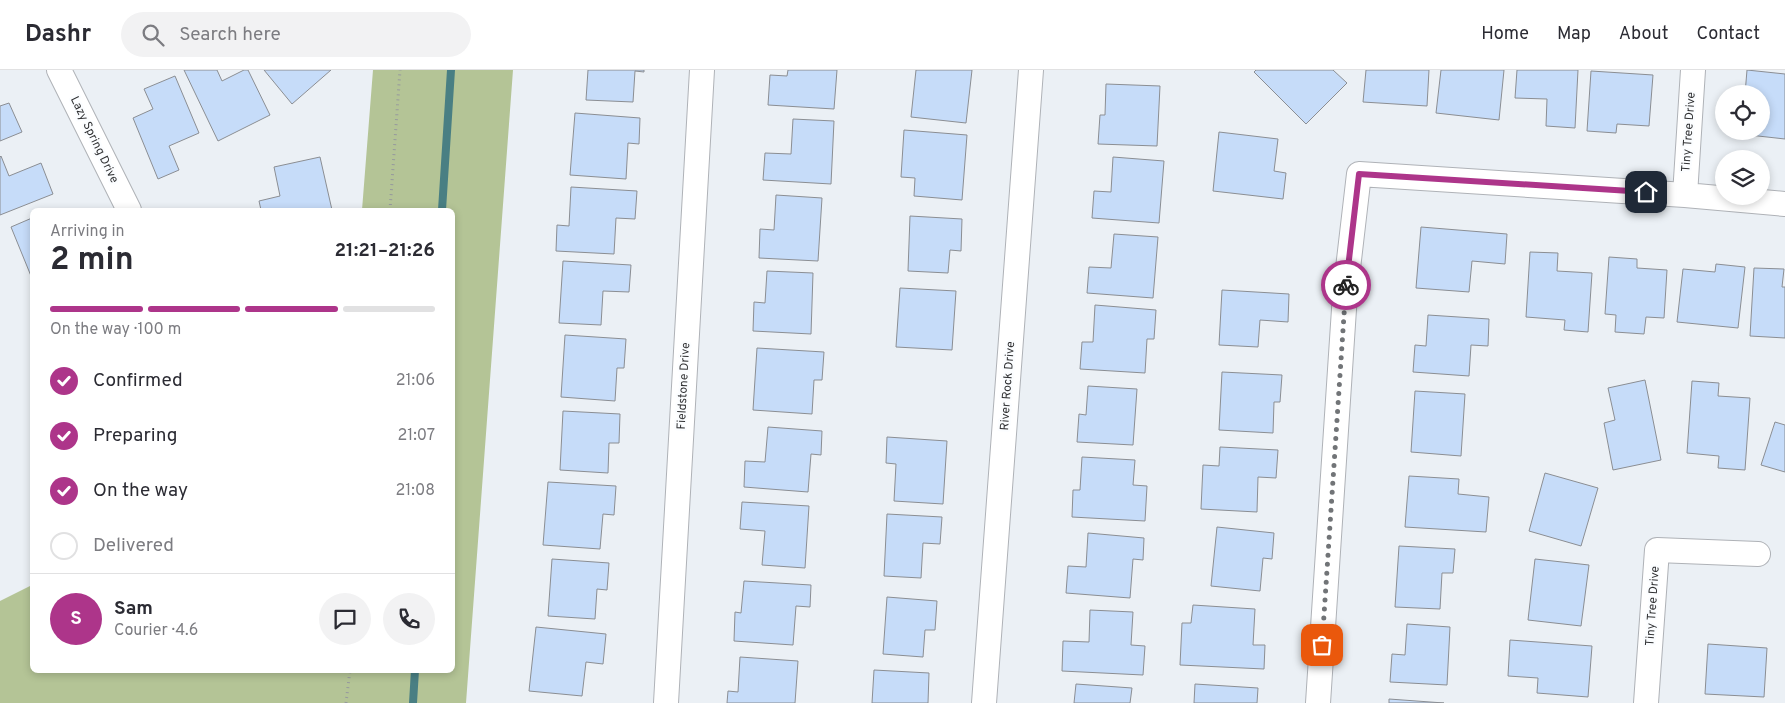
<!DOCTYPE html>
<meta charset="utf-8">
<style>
:root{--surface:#fff;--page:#f2f2f3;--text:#2b2b33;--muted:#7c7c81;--line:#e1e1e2;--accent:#ad358a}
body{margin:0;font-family:Overpass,sans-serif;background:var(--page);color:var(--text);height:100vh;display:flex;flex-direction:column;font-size:19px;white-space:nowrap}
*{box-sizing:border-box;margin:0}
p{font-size:16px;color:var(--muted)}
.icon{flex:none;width:28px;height:28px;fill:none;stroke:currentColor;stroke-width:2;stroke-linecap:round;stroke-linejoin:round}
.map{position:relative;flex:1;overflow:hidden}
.sheet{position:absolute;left:30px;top:138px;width:425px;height:465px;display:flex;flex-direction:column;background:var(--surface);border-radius:8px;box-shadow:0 2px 8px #0003}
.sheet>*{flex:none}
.fabs{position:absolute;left:1715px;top:15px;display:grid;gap:10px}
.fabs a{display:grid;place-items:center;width:55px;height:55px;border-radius:50%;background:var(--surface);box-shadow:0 2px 8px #0003;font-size:25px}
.pin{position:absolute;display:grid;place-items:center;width:42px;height:42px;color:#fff;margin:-21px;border-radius:10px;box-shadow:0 2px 8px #0006}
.courier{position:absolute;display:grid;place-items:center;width:50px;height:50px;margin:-25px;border:4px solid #ad358a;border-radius:50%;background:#fff;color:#222;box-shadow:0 1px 6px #0007}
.headline em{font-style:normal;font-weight:700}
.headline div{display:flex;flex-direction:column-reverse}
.headline{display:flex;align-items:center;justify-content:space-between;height:85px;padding:0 20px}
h1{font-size:32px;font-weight:700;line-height:38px}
.bar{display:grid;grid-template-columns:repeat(4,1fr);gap:8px 5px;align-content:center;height:60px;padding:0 20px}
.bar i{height:6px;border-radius:4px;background:var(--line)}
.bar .selected{background:var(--accent)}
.bar p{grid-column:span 4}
.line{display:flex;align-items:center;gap:12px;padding:0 20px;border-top:1px solid var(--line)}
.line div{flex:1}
.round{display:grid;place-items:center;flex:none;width:52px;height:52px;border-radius:26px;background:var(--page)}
ol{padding:0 20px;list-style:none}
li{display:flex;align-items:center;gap:15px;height:55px}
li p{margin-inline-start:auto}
li .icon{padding:5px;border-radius:50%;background:var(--accent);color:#fff;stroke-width:4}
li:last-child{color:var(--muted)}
li i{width:28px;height:28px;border:2px solid var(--line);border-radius:50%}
header{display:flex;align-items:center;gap:30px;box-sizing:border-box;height:70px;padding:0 25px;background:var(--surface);border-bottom:1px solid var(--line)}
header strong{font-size:24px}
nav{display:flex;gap:28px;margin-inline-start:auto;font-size:18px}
.search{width:350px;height:45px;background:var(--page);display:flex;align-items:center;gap:12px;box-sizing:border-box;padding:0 18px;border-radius:28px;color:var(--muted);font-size:19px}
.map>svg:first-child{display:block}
.green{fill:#b4c496}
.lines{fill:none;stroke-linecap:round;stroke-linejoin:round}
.stream{stroke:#497f83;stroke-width:8}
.building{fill:#c6dcf9;stroke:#8b8e93}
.minor-casing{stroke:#afb2b7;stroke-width:26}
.path{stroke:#96999d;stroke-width:3;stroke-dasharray:1 4;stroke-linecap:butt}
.minor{stroke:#fff;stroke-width:24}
.done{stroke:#717477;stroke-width:5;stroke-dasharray:0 9}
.route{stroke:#ad358a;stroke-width:6}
.labels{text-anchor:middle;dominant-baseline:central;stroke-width:4.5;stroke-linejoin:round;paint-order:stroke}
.street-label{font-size:12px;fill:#303133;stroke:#fbfdff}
</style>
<header>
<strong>Dashr</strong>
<div class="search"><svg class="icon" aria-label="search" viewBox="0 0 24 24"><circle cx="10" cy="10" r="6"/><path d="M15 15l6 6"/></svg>Search here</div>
<nav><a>Home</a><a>Map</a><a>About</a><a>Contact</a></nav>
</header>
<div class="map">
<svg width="1785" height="633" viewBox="0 0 1785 633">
<rect width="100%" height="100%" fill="#ebf0f5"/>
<!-- green -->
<path class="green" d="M373,0H513L466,633H0V531L32,515V600H452V140H362Z"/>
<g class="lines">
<!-- stream -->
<path class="stream" d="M442,140L451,0
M413,633L415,600"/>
</g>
<!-- building -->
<path class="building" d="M184,0H217L222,11L244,0H248L270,45L218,71Z
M264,0H331L292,34Z
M588,0H644V2L635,1L633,32L586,30Z
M788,0H837L834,39L768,35L770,5L787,6Z
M916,0H972L966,53L911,47Z
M1256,0H1333L1347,13L1306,54L1254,2Z
M1366,0H1429L1427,36L1363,32Z
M1441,0H1504L1499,50L1436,43Z
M1517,0H1578L1575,58L1546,56L1547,29L1515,28Z
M1747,0L1785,4V69L1740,64V61H1761V24H1745Z
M1591,1L1653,5L1649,56L1617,54L1616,63L1587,61Z
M175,6L199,63L169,76L179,100L158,109L133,48L153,39L144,19Z
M1106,14L1160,16L1157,76L1098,74L1100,45H1105Z
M9,33L22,62L0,71V36Z
M575,43L640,48L639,74L628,73L626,109L570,105Z
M793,49L834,51L831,114L763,110L765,83L791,84Z
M904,60L967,65L962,130L914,126L915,108L901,107Z
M1219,62L1278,69L1274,101L1286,103L1283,129L1213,121Z
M1,86L9,106L41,93L53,124L0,145V87Z
M320,87L332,140H261L259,131L280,126L274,97Z
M1113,87L1164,91L1159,153L1092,148L1094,121L1111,122Z
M571,117L637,121L635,149L616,148L614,184L556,181L557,155L569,156Z
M776,125L822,128L818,191L759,188L760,159L774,160Z
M910,146L962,149L961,181L950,180L948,203L908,201Z
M32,148V206H31L11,157Z
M1421,157L1507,164L1505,194L1472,191L1469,222L1416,218Z
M1114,164L1158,167L1153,228L1087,223L1089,197L1111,198Z
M1530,182L1558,183L1557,201L1592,203L1588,262L1564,260L1565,250L1526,247Z
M1609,187L1637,189V198L1667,200L1664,248L1646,247L1644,264L1615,262L1616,245L1605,244Z
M563,191L631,195L629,222L603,221L601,255L559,253Z
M1716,194L1745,197L1738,258L1677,252L1683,199L1715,202Z
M1754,198L1784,199L1782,217H1785V268L1750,266Z
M767,201L813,203L811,264L753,261L754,232L765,233Z
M900,218L956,221L952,280L896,277Z
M1222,220L1289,224L1288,252L1260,250L1258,277L1219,275Z
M1095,235L1156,240L1154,269H1147L1145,303L1080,299L1082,272H1093Z
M1428,245L1489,249L1488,276L1471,275L1469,306L1413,302L1415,275L1426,276Z
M565,265L626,269L624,298H617L615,331L561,327Z
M757,278L824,282L822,310H814L812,344L753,340Z
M1222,302L1282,305L1280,332H1274L1273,363L1219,360Z
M1645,310L1661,390L1613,400L1604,353L1615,350L1608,318Z
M1692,311L1719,313L1718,326L1750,328L1745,400L1718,398L1719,386L1687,383Z
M1088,316L1137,319L1133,375L1077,372L1079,344L1086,345Z
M1415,321L1465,324L1461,386L1411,382Z
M563,341L620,344L619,373H609L608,403L560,400Z
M1775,352L1785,355V402L1761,395Z
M768,357L822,361L821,385L811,384L808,422L744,417L745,391L765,392Z
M887,367L947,371L943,434L894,431L896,394L886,393Z
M1220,377L1278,380L1276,408L1258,407L1257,442L1201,439L1203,395L1219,396Z
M1082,387L1135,390L1133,415L1147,416L1145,451L1072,447L1073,420H1080Z
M1545,403L1598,418L1581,476L1529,461Z
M1409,406L1459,409L1458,424L1489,427L1486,462L1405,457Z
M548,412L616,416L614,445L603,444L600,479L543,475Z
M742,432L809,436L805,498L762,495L765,461L740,459Z
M887,444L942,447L940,474L923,473L921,508L884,506Z
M1217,457L1274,463L1272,489L1263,488L1260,521L1211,516Z
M1088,463L1144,468L1143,490L1133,489L1130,528L1066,523L1068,496L1086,497Z
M1399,476L1455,479L1453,503H1442L1440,539L1395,537Z
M552,489L609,493L607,520L597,519L595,549L548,546Z
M1535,489L1589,495L1581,556L1528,550Z
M744,511L811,515L810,537L796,536L793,575L734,571L735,542L741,543Z
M887,527L937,531L935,560H925L923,587L883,584Z
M1193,535L1255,539L1253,575H1265L1264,599L1180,595L1182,553H1191Z
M1090,540L1133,542L1131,575L1145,576L1143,605L1062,601L1063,571L1089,572Z
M1407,554L1450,557L1447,615L1390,612L1392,584L1405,585Z
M536,557L606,564L603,594L586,592L582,626L529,621Z
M1510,570L1592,576L1588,627L1537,623L1538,608L1508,606Z
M1708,574L1767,578L1764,627L1705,624Z
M740,587L798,591L795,633H727L728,621L738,622Z
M874,600L929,603L928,633H872Z
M1076,614L1132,618L1130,633H1074Z
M1195,614L1258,618L1257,633H1194Z
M1389,629L1444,633H1389Z"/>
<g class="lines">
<defs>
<path id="minor" d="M59,0L129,140
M1685,125L1693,0
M666,633L702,0
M984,633L1031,0
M1318,633L1345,224L1359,104L1685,125L1785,134
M1646,633L1657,480L1758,484"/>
</defs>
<!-- minor casing -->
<use href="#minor" class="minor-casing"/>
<!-- path -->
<path class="path" d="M390,140L400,0
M346,633L350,600"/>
<!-- minor -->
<use href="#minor" class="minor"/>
</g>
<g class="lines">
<!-- done -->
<path class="done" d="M1322,575L1346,215"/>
<!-- route -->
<path class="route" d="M1346,215L1359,104L1646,122"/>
</g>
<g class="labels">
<!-- street labels -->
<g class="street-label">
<text transform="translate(1689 62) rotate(-86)">Tiny Tree Drive</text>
<text transform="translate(94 70) rotate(64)">Lazy Spring Drive</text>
<text transform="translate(684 316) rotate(-87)">Fieldstone Drive</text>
<text transform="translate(1008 316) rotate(-86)">River Rock Drive</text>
<text transform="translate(1653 536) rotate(-86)">Tiny Tree Drive</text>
</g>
</g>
</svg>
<div class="fabs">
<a><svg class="icon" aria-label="locate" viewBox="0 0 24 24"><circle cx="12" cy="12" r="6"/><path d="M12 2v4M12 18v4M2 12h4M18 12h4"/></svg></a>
<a><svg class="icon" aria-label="layers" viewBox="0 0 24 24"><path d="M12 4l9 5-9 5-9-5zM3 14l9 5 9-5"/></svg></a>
</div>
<div class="pin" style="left:1322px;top:575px;background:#ea580c"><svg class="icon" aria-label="bag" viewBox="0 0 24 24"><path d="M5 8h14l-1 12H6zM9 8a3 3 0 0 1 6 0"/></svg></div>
<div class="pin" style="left:1646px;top:122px;background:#1f2937"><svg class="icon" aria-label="home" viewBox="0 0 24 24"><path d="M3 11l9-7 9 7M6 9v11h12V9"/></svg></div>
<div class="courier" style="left:1346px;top:215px"><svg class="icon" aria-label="bike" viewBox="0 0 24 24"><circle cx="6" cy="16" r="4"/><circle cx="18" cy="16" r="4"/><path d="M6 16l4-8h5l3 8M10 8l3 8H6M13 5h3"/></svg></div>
<section class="sheet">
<div class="headline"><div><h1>2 min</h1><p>Arriving in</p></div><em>21:21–21:26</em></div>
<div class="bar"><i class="selected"></i><i class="selected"></i><i class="selected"></i><i></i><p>On the way · 100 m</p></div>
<ol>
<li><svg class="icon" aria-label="check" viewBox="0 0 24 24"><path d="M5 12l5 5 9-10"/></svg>Confirmed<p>21:06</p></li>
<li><svg class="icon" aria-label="check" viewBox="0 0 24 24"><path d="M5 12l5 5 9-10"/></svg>Preparing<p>21:07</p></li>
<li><svg class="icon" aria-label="check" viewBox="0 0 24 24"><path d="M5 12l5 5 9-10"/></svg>On the way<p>21:08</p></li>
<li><i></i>Delivered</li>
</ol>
<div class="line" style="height:90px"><b class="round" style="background:var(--accent);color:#fff">S</b><div><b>Sam</b><p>Courier · 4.6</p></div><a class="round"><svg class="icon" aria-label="chat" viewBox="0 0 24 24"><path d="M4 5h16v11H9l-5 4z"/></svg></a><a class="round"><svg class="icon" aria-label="phone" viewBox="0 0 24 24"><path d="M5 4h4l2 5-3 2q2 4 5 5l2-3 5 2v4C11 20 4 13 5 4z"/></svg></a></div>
</section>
</div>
